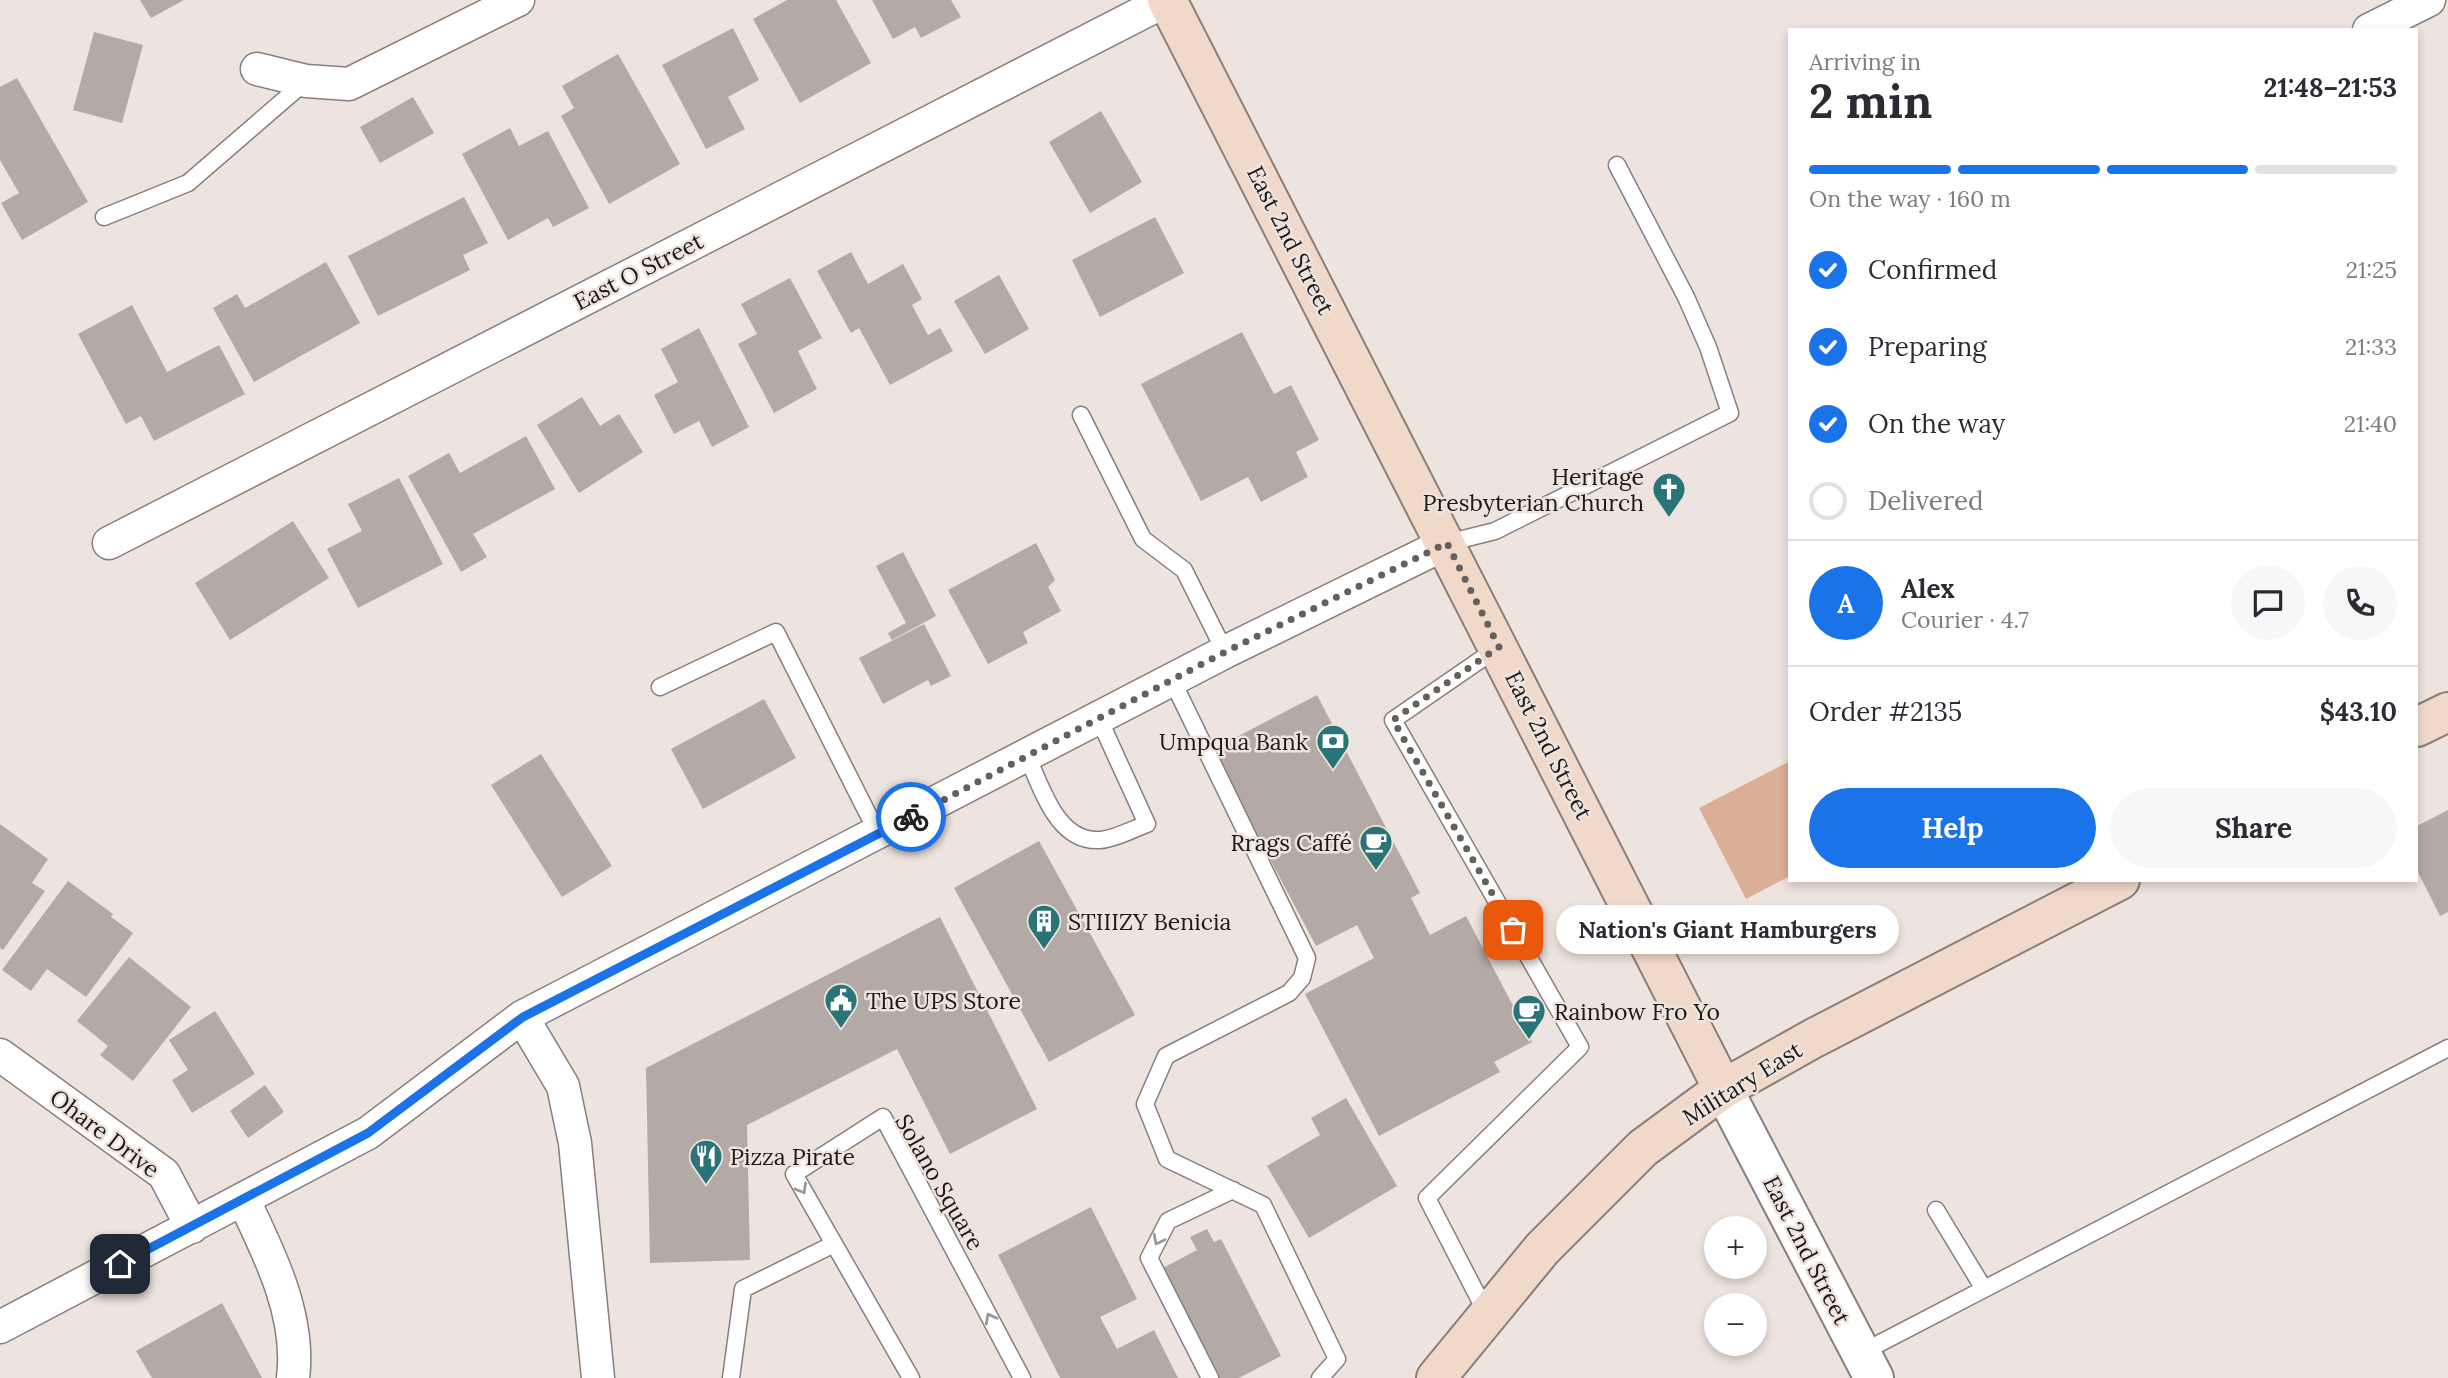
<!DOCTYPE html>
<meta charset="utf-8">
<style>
:root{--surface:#fff;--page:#f7f7f7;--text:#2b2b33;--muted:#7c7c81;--line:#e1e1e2;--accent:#1a73e8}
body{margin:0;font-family:Lora,serif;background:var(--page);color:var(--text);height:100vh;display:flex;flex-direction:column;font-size:26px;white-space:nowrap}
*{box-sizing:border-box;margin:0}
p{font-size:23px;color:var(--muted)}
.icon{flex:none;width:38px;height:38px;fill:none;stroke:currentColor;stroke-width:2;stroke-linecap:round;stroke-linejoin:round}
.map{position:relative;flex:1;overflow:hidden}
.sheet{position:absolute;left:1788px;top:28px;width:630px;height:854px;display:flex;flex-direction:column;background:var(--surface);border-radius:0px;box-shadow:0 4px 10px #0003}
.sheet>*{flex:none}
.controls{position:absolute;left:1704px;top:1216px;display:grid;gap:14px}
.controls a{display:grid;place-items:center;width:63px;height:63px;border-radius:50%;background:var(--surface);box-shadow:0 4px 10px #0003;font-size:35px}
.pin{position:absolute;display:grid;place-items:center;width:60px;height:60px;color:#fff;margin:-30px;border-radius:14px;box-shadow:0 4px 10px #0006}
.courier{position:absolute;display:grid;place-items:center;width:70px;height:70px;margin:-35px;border:5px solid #1a73e8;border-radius:50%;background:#fff;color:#222;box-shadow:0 2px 9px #0007}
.bubble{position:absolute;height:49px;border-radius:24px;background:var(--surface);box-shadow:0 4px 10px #0003;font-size:23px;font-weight:800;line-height:49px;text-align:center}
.head em{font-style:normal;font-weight:800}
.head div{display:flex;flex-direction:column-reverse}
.head{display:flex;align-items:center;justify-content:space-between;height:119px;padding:0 21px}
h1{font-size:46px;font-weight:800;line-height:52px}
.bar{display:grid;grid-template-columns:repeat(4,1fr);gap:10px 7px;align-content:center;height:84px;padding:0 21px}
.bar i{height:9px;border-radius:5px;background:var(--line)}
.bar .current{background:var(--accent)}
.bar p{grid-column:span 4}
.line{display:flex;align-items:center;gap:18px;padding:0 21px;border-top:2px solid var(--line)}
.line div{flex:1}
.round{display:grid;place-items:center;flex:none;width:74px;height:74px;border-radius:37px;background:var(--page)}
ol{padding:0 21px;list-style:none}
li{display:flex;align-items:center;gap:21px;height:77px}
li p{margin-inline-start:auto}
li .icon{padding:7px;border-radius:50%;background:var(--accent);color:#fff;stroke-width:4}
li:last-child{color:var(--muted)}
li i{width:38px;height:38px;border:4px solid var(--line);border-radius:50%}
.cta{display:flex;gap:14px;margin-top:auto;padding:14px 21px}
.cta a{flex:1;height:80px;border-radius:42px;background:var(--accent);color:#fff;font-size:28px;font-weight:800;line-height:80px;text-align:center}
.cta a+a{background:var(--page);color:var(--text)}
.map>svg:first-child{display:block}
.green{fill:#dbaf96}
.building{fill:#b3aaa5}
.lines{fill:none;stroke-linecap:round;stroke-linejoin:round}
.service-casing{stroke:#887f7b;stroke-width:19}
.minor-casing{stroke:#887f7b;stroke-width:35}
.tertiary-casing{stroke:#887f7b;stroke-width:42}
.secondary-casing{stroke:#887f7b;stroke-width:42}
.service{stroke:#fff;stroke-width:16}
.minor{stroke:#fff;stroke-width:32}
.tertiary{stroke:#fff;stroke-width:38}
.secondary{stroke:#f1d9ca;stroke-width:38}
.oneway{stroke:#999897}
.done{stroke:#66605d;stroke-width:7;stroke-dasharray:0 12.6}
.route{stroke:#1a73e8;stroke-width:9}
.labels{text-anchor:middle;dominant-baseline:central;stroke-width:5;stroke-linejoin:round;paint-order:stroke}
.street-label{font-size:23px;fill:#1c1917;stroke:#eee4df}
.poi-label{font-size:23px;fill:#1c1917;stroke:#eee4df;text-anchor:start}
</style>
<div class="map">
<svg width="2448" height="1378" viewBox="0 0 2448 1378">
<rect width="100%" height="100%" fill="#eee4df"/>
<!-- green -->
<path class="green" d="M1790,761V876L1746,899L1699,808Z"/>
<!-- building -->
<path class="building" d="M140,0H184L151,18Z
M787,0H836L871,63L800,103L753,19Z
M872,0H951L961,17L921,38L915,27L893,39Z
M733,28L759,80L728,97L745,129L706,149L662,65Z
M94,32L143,45L122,123L73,110Z
M618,54L680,164L609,204L561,116L574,108L562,86Z
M17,78L88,202L22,240L1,203L19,193L0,160V87Z
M413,97L434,133L380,163L360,127Z
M1101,111L1142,182L1090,213L1049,142Z
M510,128L519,146L548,131L589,208L553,227L548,218L508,240L462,154Z
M464,197L488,243L463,255L470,270L378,316L348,256Z
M1155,217L1184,273L1100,317L1072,260Z
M851,252L868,284L903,264L922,299L912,305L928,335L940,328L953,351L890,385L859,328L851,333L817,271Z
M326,262L360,323L254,382L213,308L237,294L245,308Z
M999,275L1029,329L985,354L954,301Z
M790,278L822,338L798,351L817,389L774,413L738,344L757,334L741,304Z
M132,305L167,372L219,345L245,394L154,441L141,416L126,424L78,334Z
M699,328L749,427L712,447L699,421L674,434L654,395L678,382L661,349Z
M1242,332L1274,394L1291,385L1319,440L1296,452L1308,477L1261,502L1248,477L1201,501L1141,384Z
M582,397L600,426L619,414L643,452L579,493L537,425Z
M526,436L555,489L473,534L487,557L461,572L408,476L449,453L460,473Z
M399,478L443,564L358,608L327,549L362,531L348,504Z
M293,521L329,578L230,640L195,583Z
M1036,543L1055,580L1048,587L1061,611L1023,632L1028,643L988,664L948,590Z
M903,552L936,616L892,640L888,633L906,623L876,566Z
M924,624L951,676L931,686L928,680L883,704L859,658Z
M1317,695L1420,893L1411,898L1430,935L1466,916L1532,1042L1494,1062L1500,1072L1379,1136L1305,994L1374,958L1357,925L1316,946L1212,750Z
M764,699L796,758L703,809L671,749Z
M541,754L612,866L562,897L491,785Z
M2448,810V912L2440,916L2417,870V826Z
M0,824L48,859L32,883L45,891L3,950L0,948Z
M1039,841L1135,1015L1049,1062L954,888Z
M68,881L113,914L111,917L133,933L86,997L47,969L31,991L2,970Z
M940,917L1037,1109L950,1154L897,1049L747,1125L750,1260L650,1263L646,1068Z
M129,957L191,1007L133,1081L100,1055L108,1046L77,1021Z
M215,1011L255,1074L192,1113L172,1080L188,1070L169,1040Z
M265,1085L284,1112L248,1138L230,1111Z
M1346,1098L1397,1186L1309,1238L1267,1166L1320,1135L1311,1118Z
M1091,1207L1137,1299L1100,1317L1117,1349L1154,1330L1178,1378H1060L998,1255Z
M1207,1229L1214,1242L1221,1239L1281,1356L1239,1378H1219L1198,1338L1177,1311L1183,1308L1163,1268L1197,1250L1190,1237Z
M222,1303L262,1378H152L136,1351Z"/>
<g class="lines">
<defs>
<path id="service" d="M104,217L188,183L306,81
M1081,415L1143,539L1184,570L1225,652
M1447,543L1495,531L1730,413L1708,347L1686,297L1617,165
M1172,680L1307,958L1302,978L1289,993L1166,1056L1145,1104L1167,1159L1263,1205L1337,1359L1320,1378
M660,687L776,632L878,834
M1027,756C1042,788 1057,843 1100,840C1115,839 1133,829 1147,824L1099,719
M1936,1210L1984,1289
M1487,1314L1427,1198L1580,1047L1393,720L1499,647
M1861,1353L2448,1048
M731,1378L743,1289L834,1244
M911,1378L794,1174L883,1117L1022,1378
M1210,1378L1149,1258L1168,1221L1233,1190"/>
<path id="minor" d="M2369,30L2429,0
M257,69L306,81L349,84L518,0
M109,543L1167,0
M522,1017L563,1086L575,1143L598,1378
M0,1055L164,1174L192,1227
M243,1199C269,1253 301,1316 293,1378
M0,1327L368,1133L522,1017L1225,652L1447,543"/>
<path id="tertiary" d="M1723,1089L1874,1378"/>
<path id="secondary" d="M1167,0L1723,1089
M2417,727L2448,712
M1436,1378L1542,1249L1643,1148L1723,1089L1814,1038L2120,880"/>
</defs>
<!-- service casing -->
<use href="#service" class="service-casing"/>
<!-- minor casing -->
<use href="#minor" class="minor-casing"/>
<!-- tertiary casing -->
<use href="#tertiary" class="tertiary-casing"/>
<!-- secondary casing -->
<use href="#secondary" class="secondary-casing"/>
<!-- service -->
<use href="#service" class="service"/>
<!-- minor -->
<use href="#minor" class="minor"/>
<!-- tertiary -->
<use href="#tertiary" class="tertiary"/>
<!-- secondary -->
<use href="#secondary" class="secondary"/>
</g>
<!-- one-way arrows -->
<defs><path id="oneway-chevron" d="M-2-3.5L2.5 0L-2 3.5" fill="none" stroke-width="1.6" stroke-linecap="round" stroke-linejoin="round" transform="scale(1.75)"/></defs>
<g class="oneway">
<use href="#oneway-chevron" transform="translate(802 1189) rotate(60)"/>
<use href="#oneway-chevron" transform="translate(1158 1240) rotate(117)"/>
<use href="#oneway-chevron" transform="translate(990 1318) rotate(-118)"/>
</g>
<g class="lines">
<!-- done -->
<path class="done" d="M911,817L1225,652L1447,543L1499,647L1393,720L1513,930"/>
<!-- route -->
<path class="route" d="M120,1264L368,1133L523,1017L911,817"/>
</g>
<!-- icons -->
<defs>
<symbol id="church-pin" viewBox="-11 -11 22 30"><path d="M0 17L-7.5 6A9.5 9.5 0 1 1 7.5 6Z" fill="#2a7478" stroke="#eee4df"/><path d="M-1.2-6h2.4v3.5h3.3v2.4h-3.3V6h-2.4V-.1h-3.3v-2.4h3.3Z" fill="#fff"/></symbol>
<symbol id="bank-pin" viewBox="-11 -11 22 30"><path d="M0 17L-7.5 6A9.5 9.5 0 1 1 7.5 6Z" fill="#2a7478" stroke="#eee4df"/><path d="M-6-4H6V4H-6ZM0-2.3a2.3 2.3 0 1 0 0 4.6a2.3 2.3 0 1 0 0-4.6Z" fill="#fff"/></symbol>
<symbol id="cafe-pin" viewBox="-11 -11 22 30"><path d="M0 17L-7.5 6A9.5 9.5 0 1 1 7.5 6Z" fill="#2a7478" stroke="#eee4df"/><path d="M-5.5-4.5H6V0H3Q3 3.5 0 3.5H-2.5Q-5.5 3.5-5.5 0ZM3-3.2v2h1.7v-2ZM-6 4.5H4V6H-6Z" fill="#fff"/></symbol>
<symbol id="building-pin" viewBox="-11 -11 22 30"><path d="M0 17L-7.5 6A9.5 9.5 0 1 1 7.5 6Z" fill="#2a7478" stroke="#eee4df"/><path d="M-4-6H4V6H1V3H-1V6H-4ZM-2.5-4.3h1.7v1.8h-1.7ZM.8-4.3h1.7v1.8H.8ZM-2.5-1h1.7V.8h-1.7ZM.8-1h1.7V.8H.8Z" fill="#fff"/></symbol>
<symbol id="civic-pin" viewBox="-11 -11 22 30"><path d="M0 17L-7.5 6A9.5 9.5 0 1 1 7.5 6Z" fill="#2a7478" stroke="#eee4df"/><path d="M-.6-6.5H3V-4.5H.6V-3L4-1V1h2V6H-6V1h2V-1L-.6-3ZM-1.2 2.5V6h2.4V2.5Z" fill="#fff"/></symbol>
<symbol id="restaurant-pin" viewBox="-11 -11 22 30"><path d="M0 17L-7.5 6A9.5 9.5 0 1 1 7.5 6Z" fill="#2a7478" stroke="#eee4df"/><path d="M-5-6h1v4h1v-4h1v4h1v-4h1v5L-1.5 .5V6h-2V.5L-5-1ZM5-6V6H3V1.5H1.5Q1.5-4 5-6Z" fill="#fff"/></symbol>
</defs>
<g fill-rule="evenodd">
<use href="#church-pin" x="1650" y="470" width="38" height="52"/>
<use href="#bank-pin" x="1314" y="722" width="38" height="52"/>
<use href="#cafe-pin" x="1357" y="823" width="38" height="52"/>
<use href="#building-pin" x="1025" y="902" width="38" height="52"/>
<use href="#civic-pin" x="822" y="981" width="38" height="52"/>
<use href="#cafe-pin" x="1510" y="992" width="38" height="52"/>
<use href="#restaurant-pin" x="687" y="1137" width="38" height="52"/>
</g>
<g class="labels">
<!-- street labels -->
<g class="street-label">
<text transform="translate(1291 240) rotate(63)">East 2nd Street</text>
<text transform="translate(638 271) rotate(-27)">East O Street</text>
<text transform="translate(1549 745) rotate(63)">East 2nd Street</text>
<text transform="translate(1742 1083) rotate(-32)">Military East</text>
<text transform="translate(105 1133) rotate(37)">Ohare Drive</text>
<text transform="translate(940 1182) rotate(60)">Solano Square</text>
<text transform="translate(1807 1250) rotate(63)">East 2nd Street</text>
</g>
<!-- poi labels -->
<g class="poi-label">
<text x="1644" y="476" text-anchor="end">Heritage<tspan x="1644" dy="26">Presbyterian Church</tspan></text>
<text x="1308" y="741" text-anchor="end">Umpqua Bank</text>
<text x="1352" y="842" text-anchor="end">Rrags Caffé</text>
<text x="1068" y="921">STIIIZY Benicia</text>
<text x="866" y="1000">The UPS Store</text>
<text x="1554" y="1011">Rainbow Fro Yo</text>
<text x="730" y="1156">Pizza Pirate</text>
</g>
</g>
</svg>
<div class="controls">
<a>+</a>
<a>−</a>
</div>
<div class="pin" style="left:1513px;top:930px;background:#ea580c"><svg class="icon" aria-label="bag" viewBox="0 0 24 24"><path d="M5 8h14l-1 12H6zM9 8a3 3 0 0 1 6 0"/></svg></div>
<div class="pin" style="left:120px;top:1264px;background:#1f2937"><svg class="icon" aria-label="home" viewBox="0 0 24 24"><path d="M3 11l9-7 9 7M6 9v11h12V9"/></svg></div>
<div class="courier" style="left:911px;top:817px"><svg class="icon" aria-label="bike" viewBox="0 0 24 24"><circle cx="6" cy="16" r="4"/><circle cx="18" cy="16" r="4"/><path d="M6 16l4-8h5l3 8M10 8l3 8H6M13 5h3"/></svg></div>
<div class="bubble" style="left:1556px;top:905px;width:343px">Nation's Giant Hamburgers</div>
<section class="sheet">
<div class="head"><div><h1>2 min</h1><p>Arriving in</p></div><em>21:48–21:53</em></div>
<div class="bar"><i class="current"></i><i class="current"></i><i class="current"></i><i></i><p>On the way · 160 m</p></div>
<ol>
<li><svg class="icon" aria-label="check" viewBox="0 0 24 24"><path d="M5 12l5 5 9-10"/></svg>Confirmed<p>21:25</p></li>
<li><svg class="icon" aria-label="check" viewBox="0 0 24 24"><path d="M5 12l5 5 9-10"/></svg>Preparing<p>21:33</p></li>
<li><svg class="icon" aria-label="check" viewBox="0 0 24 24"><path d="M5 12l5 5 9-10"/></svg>On the way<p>21:40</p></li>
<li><i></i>Delivered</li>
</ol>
<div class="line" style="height:126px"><b class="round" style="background:var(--accent);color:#fff">A</b><div><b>Alex</b><p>Courier · 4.7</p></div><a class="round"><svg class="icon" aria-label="chat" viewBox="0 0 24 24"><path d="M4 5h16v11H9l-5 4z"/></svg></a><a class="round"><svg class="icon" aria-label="phone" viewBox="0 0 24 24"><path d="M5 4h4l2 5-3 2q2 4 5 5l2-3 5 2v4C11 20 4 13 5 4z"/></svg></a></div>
<div class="line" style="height:91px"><div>Order #2135</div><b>$43.10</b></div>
<div class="cta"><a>Help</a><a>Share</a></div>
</section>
</div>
